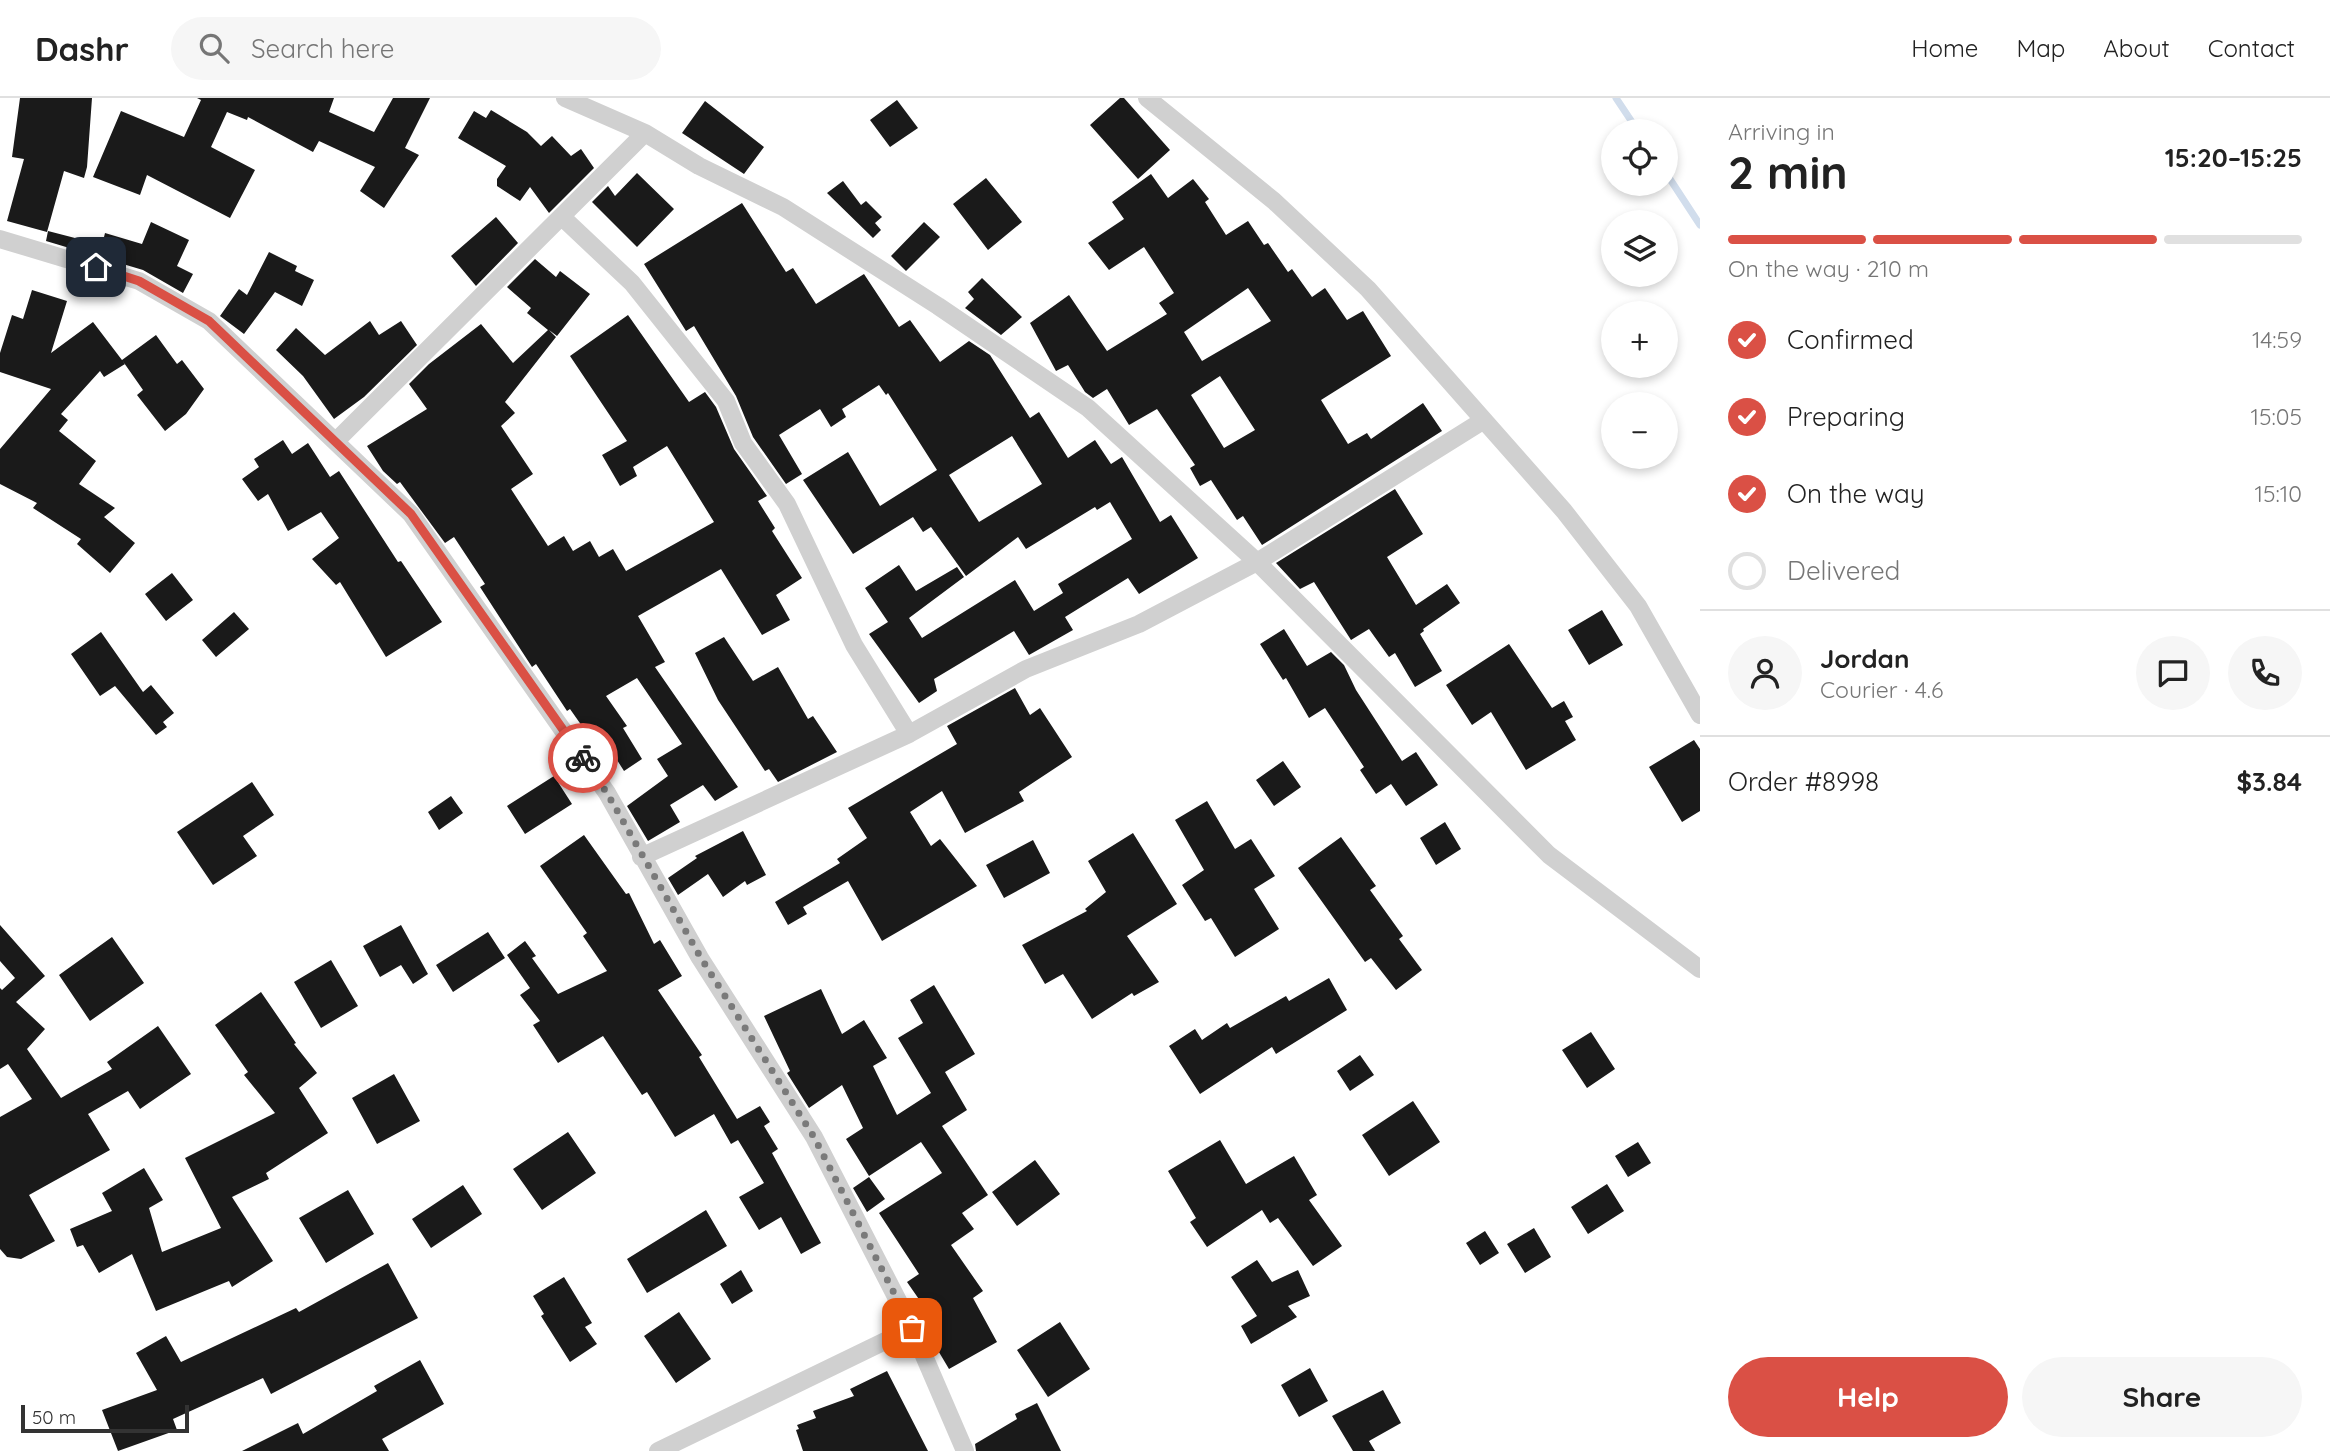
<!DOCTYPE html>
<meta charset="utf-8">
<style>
:root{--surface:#fff;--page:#f6f6f6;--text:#222;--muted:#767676;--line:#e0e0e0;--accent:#da5045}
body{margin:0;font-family:Quicksand,sans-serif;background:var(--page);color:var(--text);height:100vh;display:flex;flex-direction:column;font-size:26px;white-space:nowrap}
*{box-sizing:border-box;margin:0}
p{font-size:23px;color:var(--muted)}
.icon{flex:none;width:38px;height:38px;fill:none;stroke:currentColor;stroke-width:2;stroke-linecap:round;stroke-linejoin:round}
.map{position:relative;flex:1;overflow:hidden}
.details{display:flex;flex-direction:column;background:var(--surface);width:630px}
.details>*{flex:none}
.tools{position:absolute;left:1601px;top:21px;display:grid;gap:14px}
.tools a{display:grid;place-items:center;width:77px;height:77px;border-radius:50%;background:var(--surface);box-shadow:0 4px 10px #0003;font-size:35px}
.scale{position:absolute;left:21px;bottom:18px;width:168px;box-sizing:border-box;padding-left:7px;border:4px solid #333;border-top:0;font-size:19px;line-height:24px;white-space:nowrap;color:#333;-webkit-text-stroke:5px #fff;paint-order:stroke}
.pin{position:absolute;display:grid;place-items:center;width:60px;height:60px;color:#fff;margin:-30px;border-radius:14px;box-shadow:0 4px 10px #0006}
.courier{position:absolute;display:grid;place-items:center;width:70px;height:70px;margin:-35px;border:5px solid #da5045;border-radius:50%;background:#fff;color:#222;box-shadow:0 2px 9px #0007}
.head em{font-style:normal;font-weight:700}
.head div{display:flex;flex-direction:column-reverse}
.head{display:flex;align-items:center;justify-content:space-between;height:119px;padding:0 28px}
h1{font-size:46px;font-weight:700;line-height:52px}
.bar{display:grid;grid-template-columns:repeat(4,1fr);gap:10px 7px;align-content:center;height:84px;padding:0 28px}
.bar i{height:9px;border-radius:5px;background:var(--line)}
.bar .active{background:var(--accent)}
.bar p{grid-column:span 4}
.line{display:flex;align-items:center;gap:18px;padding:0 28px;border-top:2px solid var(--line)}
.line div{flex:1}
.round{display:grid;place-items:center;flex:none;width:74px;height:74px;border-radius:37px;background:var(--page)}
ol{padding:0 28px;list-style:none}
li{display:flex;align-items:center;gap:21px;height:77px}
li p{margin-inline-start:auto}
li .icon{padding:7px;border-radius:50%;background:var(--accent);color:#fff;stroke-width:4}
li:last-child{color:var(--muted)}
li i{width:38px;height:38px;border:4px solid var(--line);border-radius:50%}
.cta{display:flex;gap:14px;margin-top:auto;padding:14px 28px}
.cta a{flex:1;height:80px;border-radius:42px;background:var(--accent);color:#fff;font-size:28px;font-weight:700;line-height:80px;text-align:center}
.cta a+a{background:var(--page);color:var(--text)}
header{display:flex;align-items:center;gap:42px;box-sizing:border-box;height:98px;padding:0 35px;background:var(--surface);border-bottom:2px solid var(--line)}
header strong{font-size:33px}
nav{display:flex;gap:38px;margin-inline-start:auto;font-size:24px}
.search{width:490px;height:63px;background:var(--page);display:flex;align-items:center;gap:18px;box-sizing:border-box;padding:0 24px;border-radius:38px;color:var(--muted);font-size:26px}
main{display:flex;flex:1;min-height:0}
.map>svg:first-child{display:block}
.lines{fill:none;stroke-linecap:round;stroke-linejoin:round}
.stream{stroke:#d1ddec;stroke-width:7}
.building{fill:#1a1a1a;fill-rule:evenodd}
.minor{stroke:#d0d0d0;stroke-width:18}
.done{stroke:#7a7a7a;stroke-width:7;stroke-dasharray:0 12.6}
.route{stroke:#da5045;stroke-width:9}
</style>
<header>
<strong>Dashr</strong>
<div class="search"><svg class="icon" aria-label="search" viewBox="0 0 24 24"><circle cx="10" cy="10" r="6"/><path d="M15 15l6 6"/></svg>Search here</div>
<nav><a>Home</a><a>Map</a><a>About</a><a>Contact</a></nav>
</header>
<main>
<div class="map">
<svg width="1700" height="1353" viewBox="0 0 1700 1353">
<rect width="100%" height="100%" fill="#fff"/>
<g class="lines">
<!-- stream -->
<path class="stream" d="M1616,0L1638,33
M1666,75L1700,127"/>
</g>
<!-- building -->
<path class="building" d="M20,0H92L87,69L84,80L64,73L47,134L7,123L24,61L12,59Z
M197,0H334L329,14L374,34L393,0H430L405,50L419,57L384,110L360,93L375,69L319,43L313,54L248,19L247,22L227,14L211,49L255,72L230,120L147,77L140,97L93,79L121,13L184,39L201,2Z
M1120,0H1124L1170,52L1138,81L1090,27Z
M897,2L918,30L890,49L870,22Z
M705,3L764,49L744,76L682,35Z
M491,12L527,34L541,48L552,38L571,58L581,51L594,70L549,115L530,89L520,103L497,88V81L506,68L458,40L474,13L486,20Z
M637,75L674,111L637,149L592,104L608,88L615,98Z
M1151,76L1168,100L1193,81L1209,101L1205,104L1226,137L1248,123L1264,147L1268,145L1288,174L1292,171L1312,199L1325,190L1347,222L1363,213L1391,258L1321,302L1348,346L1367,335L1371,341L1423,305L1442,333L1262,447L1243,418L1237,422L1211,382L1200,388L1190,370L1195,367L1157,311L1129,327L1107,291L1093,300L1085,294L1068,267L1056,273L1030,225L1069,197L1107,253L1167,216L1159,205L1174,195L1144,149L1109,172L1088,145L1124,121L1112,104ZM1248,190L1271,223L1202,263L1184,234ZM1220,278L1255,332L1224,350L1191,297Z
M986,80L1022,124L988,152L953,106Z
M843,83L861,107L866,103L882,119L875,125L881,132L873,140L827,95Z
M742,105L786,174L793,170L816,206L864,176L899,229L910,222L940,264L969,243L990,257L1030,320L1039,314L1068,360L1095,342L1111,366L1122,359L1160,424L1171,417L1198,460L1139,496L1128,480L1065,519L1073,532L1029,557L1014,533L934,581L937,593L919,605L869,536L888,524L865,490L899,467L916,493L957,469L964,479L909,520L922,540L1015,482L1034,513L1063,495L1058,486L1132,441L1110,404L1097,412L1095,409L1026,451L1018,439L966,478L931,429L923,434L913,419L853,456L803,382L848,354L880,408L937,372L888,295L886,297L879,287L842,311L846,319L831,329L820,311L779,337L802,376L786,386L753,339L736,298L694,228L686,233L644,166ZM1012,338L1042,386L979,424L949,377Z
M496,119L518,145L476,188L451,158Z
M151,124L189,142L177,168L193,176L183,195L143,172L46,143L48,133L102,147L105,135L142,146Z
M924,124L940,139L906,173L891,158Z
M269,154L297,168L295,173L314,182L302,208L275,194L244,236L220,218L239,191L247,197Z
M535,161L556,179L560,173L590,196L557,238L549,232L556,239L505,304L515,315L501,328L533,376L511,391L548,448L564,438L573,453L590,443L599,459L613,451L626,473L714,424L667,348L633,369L637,378L620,388L602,357L627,343L570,258L628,217L689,304L705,294L716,309L734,351L767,398L758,403L775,430L772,433L802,480L776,497L790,522L762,537L721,471L638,518L665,564L655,569L738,689L715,703L703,687L670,707L680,724L648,743L627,708L668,678L657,661L682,646L637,580L606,598L627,628L623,630L642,661L624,673L605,643L596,648L570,611L567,613L536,566L532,569L480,489L485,486L454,439L445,445L400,384L397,386L383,373L367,348L427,311L409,286L429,266L481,226L513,265L548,232L527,215L531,210L507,189Z
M982,180L1022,219L1001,237L965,210L974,201L968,194Z
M32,192L67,203L51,255L93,224L125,266L104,279L100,273L61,316L68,322L59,333L96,363L79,386L115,410L104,419L135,445L110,475L77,446L81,441L33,410L37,405L0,386V351L51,291L0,274V255L12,217L23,221Z
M370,223L379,237L401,223L417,247L364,299L334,321L303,278L276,252L296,230L325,257Z
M156,237L177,266L182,262L204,291L186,316L165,333L137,297L143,292L122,262Z
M283,342L292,356L308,345L330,379L339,373L398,464L401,463L442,524L386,559L340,484L336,487L312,461L339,440L321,414L288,433L268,396L258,403L242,381L259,369L254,361Z
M1395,391L1423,436L1387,459L1416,507L1447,486L1460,505L1423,531L1424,533L1420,536L1442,573L1415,589L1395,555L1389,559L1369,531L1351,542L1314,484L1300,491L1276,465Z
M172,475L193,502L166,523L145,496Z
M1602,512L1623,547L1589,567L1568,532Z
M234,514L249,531L216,559L202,542Z
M1284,531L1307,568L1331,554L1344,567L1356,592L1402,663L1416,654L1438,687L1406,708L1391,686L1376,696L1360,672L1364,669L1325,610L1309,620L1286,580L1283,582L1260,546Z
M101,534L143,594L151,587L174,615L163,624L167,629L156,637L115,588L100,598L71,556Z
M724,539L753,583L778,569L808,621L813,618L837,654L778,684L769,671L765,673L718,602L695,555Z
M1509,546L1552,610L1564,603L1573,619L1565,623L1576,642L1526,672L1491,614L1472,627L1446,587Z
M1015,590L1030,617L1040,610L1072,659L1019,694L1024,703L965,735L942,693L910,714L931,748L940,741L977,788L882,843L848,783L803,809L807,816L788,827L775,804L840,765L837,761L867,740L848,710L957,646L947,628Z
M1694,642L1700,651V713L1682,724L1649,669Z
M1283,663L1301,689L1274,708L1256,682Z
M554,678L572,706L525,736L507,708Z
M252,684L274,717L243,738L257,758L213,787L177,734Z
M451,698L463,715L439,732L428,714Z
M1207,703L1235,751L1251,741L1275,778L1254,791L1279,831L1235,859L1211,820L1205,823L1182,787L1204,772L1175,722Z
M1445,724L1461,751L1436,767L1420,740Z
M743,733L766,777L747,787L745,783L723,799L708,776L678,797L668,780L697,760L695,758Z
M1133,735L1177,806L1127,838L1159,884L1134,898L1132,895L1092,921L1063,876L1045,886L1022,847L1087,813L1085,811L1106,794L1088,763Z
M584,737L626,796L629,795L654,846L660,842L682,878L658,892L702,957L699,959L737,1021L760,1008L770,1024L764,1028L778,1051L772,1055L821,1145L801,1156L781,1119L759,1132L739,1099L764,1085L738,1042L731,1046L714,1016L675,1039L647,994L642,997L603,938L558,965L533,927L540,923L520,897L530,890L507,857L525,843L536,858L532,860L558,896L607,873L583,838L587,835L540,768Z
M1341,739L1376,788L1370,792L1403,838L1399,841L1422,872L1396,892L1371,860L1365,864L1298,770Z
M1033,742L1050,775L1004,800L986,767Z
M0,827L45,878L16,904L45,931L27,951L61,1000L112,971L107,964L158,928L191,976L140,1011L128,993L88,1016L110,1052L29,1097L55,1143L21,1161L7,1159L0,1151V1019L32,1001L8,966L0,971V890L2,892L15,880L0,863Z
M401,827L428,876L413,886L401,867L380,879L363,848Z
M488,834L505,860L453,894L436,867Z
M112,839L144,885L90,923L59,877Z
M331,862L358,908L321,930L294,884Z
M1329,880L1347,912L1276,956L1272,949L1200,996L1169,948L1195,931L1202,942L1227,925L1230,930L1286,898L1289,903Z
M934,887L975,956L945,974L967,1012L942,1028L988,1097L962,1115L974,1131L951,1147L983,1193L973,1200L997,1244L949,1271L930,1239L941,1233L907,1184L919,1176L879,1115L942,1075L921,1044L869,1078L846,1041L863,1030L842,987L809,1010L787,975L790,973L764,918L821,891L842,936L864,922L887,960L873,968L897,1017L931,995L898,940L923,925L910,902Z
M261,894L296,945L294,946L317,975L299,990L328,1035L266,1075L269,1081L232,1099L273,1163L232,1189L229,1183L156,1213L132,1156L99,1175L83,1147L77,1149L70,1131L112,1113L102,1095L144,1070L163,1102L149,1110L162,1154L221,1130L185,1060L275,1015L244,977L248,974L215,927Z
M1591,934L1615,971L1587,990L1562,952Z
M1360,957L1374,977L1350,993L1337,973Z
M394,976L420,1023L377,1046L352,1000Z
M1413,1003L1440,1044L1389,1078L1362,1037Z
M568,1034L596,1075L542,1112L513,1071Z
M1220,1042L1246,1086L1294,1058L1317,1097L1309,1102L1342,1148L1313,1168L1278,1120L1270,1125L1262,1112L1207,1149L1190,1124L1196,1120L1168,1073Z
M1638,1044L1651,1065L1628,1079L1615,1058Z
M1035,1062L1060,1096L1017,1128L992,1094Z
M869,1079L885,1101L867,1114L853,1090Z
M1607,1086L1624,1113L1588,1136L1571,1109Z
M463,1087L482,1116L431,1150L412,1121Z
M348,1092L374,1136L326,1165L299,1120Z
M706,1112L727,1148L647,1195L627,1161Z
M1534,1130L1551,1159L1525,1175L1507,1146Z
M1485,1133L1499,1155L1480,1167L1466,1145Z
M1257,1162L1272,1184L1298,1172L1310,1198L1288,1208L1297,1219L1251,1246L1241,1228L1257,1218L1231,1179Z
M388,1165L418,1220L271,1296L263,1280L173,1321L177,1332L118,1353L102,1312L157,1292L136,1255L166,1238L181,1264L296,1210L299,1214Z
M741,1172L753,1193L732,1206L720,1186Z
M564,1179L592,1225L585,1229L597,1246L570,1264L541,1218L544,1216L533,1198Z
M679,1214L711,1261L676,1285L644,1238Z
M1060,1224L1090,1271L1048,1299L1017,1252Z
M420,1262L444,1306L382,1341L389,1353H242L298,1325L303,1336L377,1293L374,1288Z
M1310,1270L1328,1303L1299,1319L1281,1287Z
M887,1273L928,1353H803L796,1332L799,1331L797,1327L816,1320L813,1313L854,1298L850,1291Z
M1383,1292L1401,1325L1369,1343L1375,1353H1353L1332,1318Z
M1037,1305L1061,1353H976L975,1346L1017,1321L1015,1316Z"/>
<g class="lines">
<!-- minor -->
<path class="minor" d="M565,0L645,35L699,68L783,109L938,208L1088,310L1257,464L1549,757L1700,871
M1147,0L1274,103L1368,191L1564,413L1638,508L1700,617
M562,119L632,185L726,303L743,345L787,406L854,547L909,636
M0,141L139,183L209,223L411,416L607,695L700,860L814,1039L912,1230L965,1353
M336,343L645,35
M641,759L909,636L1026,571L1139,526L1257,464L1484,322
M658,1353L912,1230"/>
</g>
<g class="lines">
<!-- done -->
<path class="done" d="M583,660L607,695L701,860L814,1039L912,1230"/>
<!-- route -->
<path class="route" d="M96,169L139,183L209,223L411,416L583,660"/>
</g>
</svg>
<div class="tools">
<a><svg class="icon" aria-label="locate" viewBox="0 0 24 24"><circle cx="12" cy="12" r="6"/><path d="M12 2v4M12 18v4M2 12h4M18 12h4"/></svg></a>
<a><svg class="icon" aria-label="layers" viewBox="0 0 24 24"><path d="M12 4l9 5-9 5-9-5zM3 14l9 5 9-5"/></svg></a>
<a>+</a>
<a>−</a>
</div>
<div class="scale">50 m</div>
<div class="pin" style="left:912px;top:1230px;background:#ea580c"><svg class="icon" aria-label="bag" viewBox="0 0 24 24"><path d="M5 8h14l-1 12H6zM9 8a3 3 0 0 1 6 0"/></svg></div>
<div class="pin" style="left:96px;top:169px;background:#1f2937"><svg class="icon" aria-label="home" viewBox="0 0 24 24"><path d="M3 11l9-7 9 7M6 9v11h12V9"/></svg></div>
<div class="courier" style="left:583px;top:660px"><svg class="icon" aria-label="bike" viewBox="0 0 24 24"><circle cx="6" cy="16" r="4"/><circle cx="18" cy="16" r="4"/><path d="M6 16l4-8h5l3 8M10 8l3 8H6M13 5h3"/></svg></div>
</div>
<section class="details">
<div class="head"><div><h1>2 min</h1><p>Arriving in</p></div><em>15:20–15:25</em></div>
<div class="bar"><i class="active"></i><i class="active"></i><i class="active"></i><i></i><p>On the way · 210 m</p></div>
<ol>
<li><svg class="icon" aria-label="check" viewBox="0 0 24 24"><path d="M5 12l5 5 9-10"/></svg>Confirmed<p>14:59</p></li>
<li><svg class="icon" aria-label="check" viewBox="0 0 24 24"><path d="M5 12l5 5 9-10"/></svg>Preparing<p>15:05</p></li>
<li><svg class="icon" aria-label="check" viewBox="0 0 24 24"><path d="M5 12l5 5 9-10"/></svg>On the way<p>15:10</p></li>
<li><i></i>Delivered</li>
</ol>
<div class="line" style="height:126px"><a class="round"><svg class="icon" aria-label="person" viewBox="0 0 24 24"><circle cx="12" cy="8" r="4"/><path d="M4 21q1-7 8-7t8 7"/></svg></a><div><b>Jordan</b><p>Courier · 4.6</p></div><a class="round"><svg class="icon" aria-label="chat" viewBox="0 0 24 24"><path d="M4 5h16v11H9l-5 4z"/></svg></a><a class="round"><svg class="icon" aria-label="phone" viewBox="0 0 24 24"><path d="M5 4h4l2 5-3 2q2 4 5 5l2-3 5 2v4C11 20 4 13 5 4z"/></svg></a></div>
<div class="line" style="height:91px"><div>Order #8998</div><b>$3.84</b></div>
<div class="cta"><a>Help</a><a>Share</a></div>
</section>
</main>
